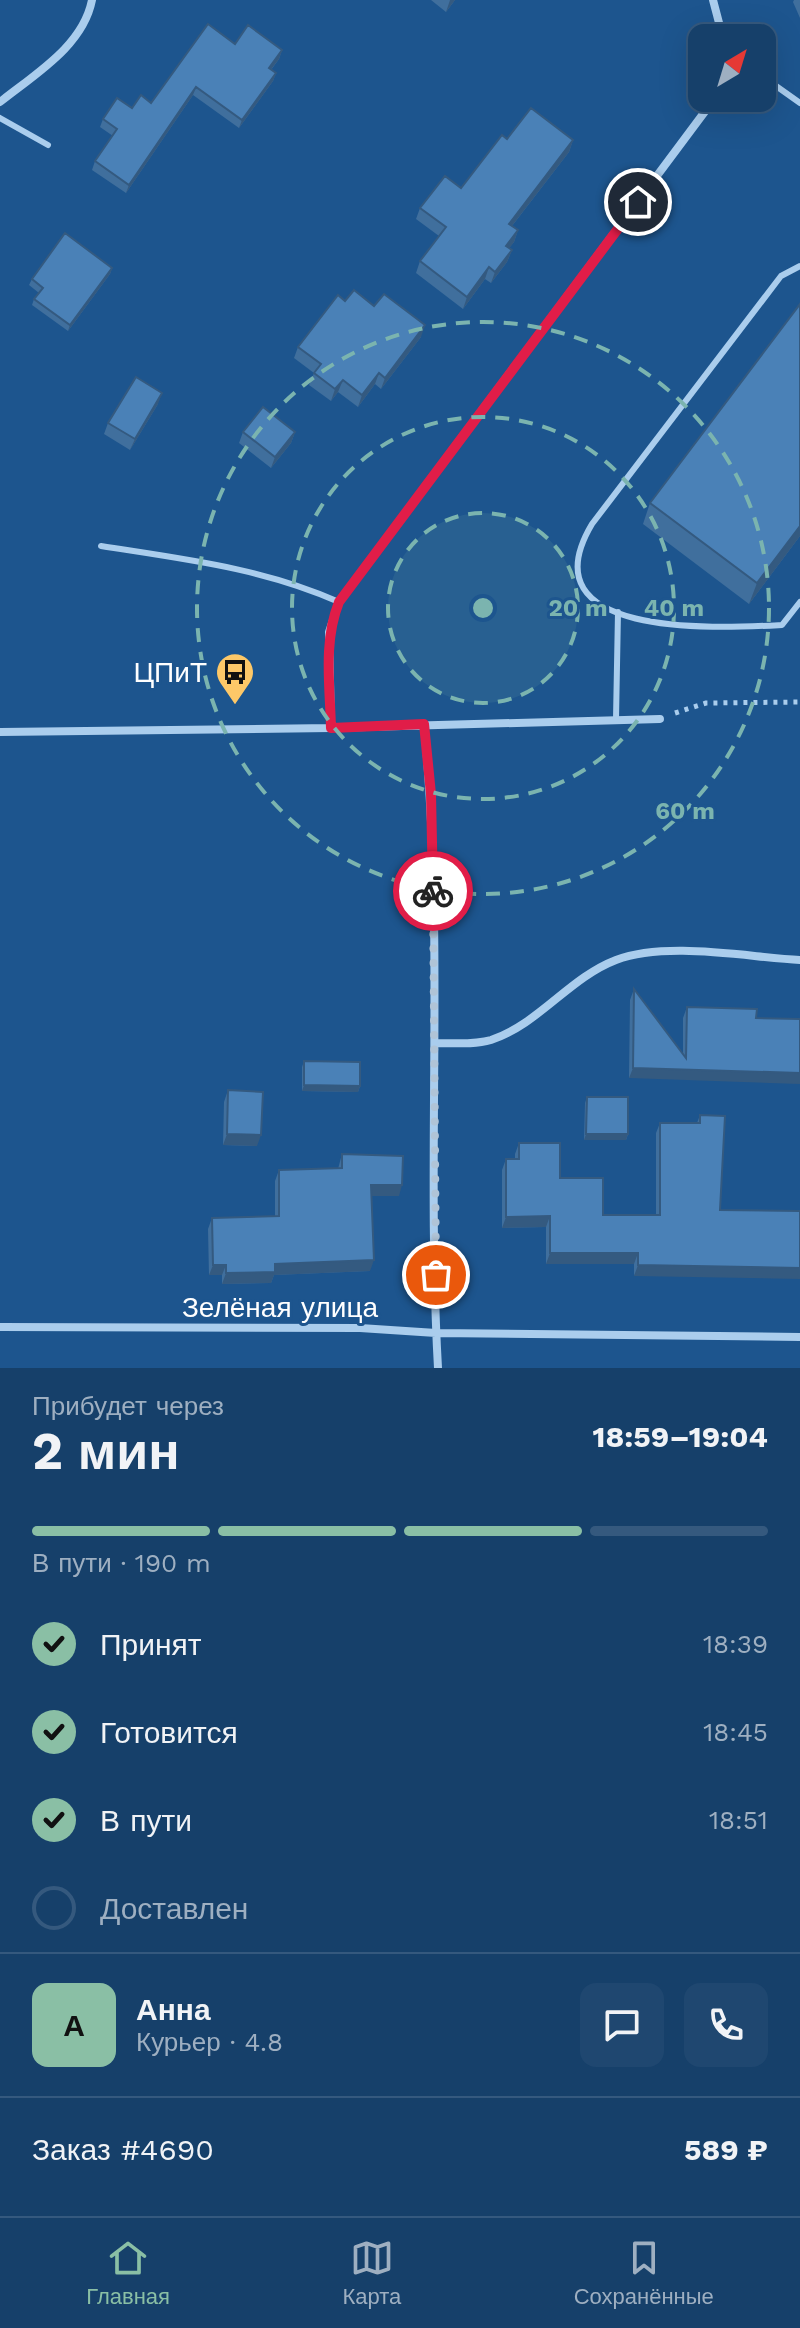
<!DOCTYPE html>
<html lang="ru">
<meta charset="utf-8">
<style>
:root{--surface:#16406a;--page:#1f4770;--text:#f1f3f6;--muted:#9eafc1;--line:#35597e;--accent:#8abfa5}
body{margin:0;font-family:"Work Sans",sans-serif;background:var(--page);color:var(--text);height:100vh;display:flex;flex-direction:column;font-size:30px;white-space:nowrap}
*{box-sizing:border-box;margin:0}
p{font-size:26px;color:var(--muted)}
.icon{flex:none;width:44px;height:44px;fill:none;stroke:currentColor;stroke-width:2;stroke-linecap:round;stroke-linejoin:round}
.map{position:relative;height:1368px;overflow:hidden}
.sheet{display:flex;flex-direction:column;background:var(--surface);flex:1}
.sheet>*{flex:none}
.needle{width:52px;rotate:38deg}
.fabs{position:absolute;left:688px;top:24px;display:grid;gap:16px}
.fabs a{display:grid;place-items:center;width:88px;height:88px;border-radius:16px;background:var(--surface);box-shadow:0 8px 32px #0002,0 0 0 2px var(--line);font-size:40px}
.pin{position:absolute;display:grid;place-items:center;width:68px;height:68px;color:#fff;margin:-34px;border:4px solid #fff;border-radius:50%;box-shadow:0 2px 8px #0007}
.courier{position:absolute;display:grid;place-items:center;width:80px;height:80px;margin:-40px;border:6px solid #e11d48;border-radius:50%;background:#fff;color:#222;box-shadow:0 2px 10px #0007}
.overview em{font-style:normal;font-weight:700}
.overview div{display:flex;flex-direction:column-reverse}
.overview{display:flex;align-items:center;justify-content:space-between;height:136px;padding:0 32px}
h1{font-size:52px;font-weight:700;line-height:60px}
.bar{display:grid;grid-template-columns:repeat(4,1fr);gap:12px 8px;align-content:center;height:96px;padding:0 32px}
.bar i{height:10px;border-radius:6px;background:var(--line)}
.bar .selected{background:var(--accent)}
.bar p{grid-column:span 4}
.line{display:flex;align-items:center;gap:20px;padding:0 32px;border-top:2px solid var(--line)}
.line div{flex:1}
.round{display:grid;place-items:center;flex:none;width:84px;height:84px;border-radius:16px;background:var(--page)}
ol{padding:0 32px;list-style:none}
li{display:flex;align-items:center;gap:24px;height:88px}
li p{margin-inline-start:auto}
li .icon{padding:8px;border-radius:50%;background:var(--accent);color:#111;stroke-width:4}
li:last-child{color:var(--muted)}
li i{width:44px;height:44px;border:4px solid var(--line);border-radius:50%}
.menu{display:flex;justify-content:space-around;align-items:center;height:112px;border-top:2px solid var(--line);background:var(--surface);font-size:22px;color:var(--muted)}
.menu a{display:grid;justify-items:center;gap:4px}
.menu .selected{color:var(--accent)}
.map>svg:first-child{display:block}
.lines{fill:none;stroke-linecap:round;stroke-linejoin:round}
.path{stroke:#aacded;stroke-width:5;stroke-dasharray:4 6;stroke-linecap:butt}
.service{stroke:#aacded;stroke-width:6}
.minor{stroke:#aacded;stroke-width:8}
.wall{fill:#406f9d}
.shaded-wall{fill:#345a80}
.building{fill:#4a81b7;stroke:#345a80;stroke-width:2}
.done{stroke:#b0c4d7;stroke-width:8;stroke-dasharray:0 14.4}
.route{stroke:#e11d48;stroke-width:10}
.ring{fill:none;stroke:#7bb4af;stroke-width:4;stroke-dasharray:14 10}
.labels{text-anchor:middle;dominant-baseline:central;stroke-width:6;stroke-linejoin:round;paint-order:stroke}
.poi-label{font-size:28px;fill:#fff;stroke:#1d558e;text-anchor:end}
.street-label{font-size:28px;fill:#fff;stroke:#1d558e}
.centre{fill:#7bb4af;stroke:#1d558e;stroke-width:4}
.ring-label{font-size:24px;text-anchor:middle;font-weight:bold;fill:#7bb4af;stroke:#1d558e;stroke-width:6;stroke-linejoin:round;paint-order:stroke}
</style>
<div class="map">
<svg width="800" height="1368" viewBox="0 0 800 1368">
<rect width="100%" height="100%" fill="#1d558e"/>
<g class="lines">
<!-- path -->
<path class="path" d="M675,713L706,703L800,702"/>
<!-- service -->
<path class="service" d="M762,76L800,103
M0,118L48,145
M800,266L781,276L592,524C523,640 721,628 782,625L800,602
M101,546C183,559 263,568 339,602
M616,719L618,612"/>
<!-- minor -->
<path class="minor" d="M713,0L723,38
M0,102C35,74 83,46 92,0
M424,724C445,938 426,1154 438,1368
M331,728L329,632L339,602L715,98
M0,732L331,728L660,719
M436,1043C454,1043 474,1045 491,1040C539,1024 569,978 616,960C667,941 746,957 800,960
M0,1327L360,1328L436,1333L800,1337"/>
</g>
<!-- wall -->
<path class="wall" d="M431,0H455L446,12Z
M794,0H800V18L793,2Z
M282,50L279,59L271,70L276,73L273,81L239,128L193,95L126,193L92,170L95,161L113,136L100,127L103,119L151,103Z
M507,139L573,140L569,152L512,226L518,230L514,242L509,248L512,250L507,262L491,283L485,279L463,309L416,273L420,261L439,236L416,219L420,208L461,188Z
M112,268L110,274L68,331L32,305L34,299L39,293L29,285L32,279Z
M345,301L374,306L421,337L381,389L375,384L358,407L338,392L331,401L309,385L314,373L294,358L298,347Z
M158,404L130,450L104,434L108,423Z
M243,432H295L291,443L271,468L239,443Z
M650,503L800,536L749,604L643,524Z
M634,989L683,1054V1018L687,1007L756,1018L800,1019L629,1078L630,1000Z
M304,1061L360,1086L358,1092L302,1091V1067Z
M228,1090L257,1146L223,1145L224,1102Z
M587,1097L628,1134L626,1140H584L585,1103Z
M700,1115L725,1116L634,1276V1264H546V1227L502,1228V1170L506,1159H515V1154L519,1143L603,1215H656V1133L660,1123H697Z
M342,1154L399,1196H371L370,1271L274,1275L271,1283L222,1284V1275H209L208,1229L212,1218L275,1216V1181L279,1170L338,1169Z"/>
<!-- shaded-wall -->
<path class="shaded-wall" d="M450,0H455L446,12Z
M282,50L279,59L266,76L269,68Z
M276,73L273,81L239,128L242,120Z
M196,87L193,95L126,193L129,185Z
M573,140L569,152L505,235L509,224Z
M518,230L514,242L502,258L506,246Z
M512,250L507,262L491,283L495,272Z
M489,267L485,279L463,309L467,297Z
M112,268L110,274L68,331L70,325Z
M425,325L421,337L381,389L385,378Z
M379,373L375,384L358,407L362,395Z
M343,380L338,392L331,401L335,389Z
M162,393L158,404L130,450L135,439Z
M295,432L291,443L271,468L275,457Z
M800,526V536L749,604L757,583Z
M633,1068L800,1073V1084L629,1078Z
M304,1085L360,1086L358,1092L302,1091Z
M227,1134L261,1135L257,1146L223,1145Z
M586,1134H628L626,1140H584Z
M371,1185H402L399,1196H367Z
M550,1216L546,1227L502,1228L506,1217Z
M550,1253H638L634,1264H546Z
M374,1260L370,1271L274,1275L271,1283L222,1284L226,1273L275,1264Z
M213,1265H226L222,1275H209Z
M638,1265L800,1268V1279L634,1276Z"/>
<!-- building -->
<path class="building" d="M208,24L235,44L248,25L282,50L269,68L276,73L242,120L196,87L129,185L95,161L117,129L103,119L117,98L132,108L141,95L151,103Z
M531,108L573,140L509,224L518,230L506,246L512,250L495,272L489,267L467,297L420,261L446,227L420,208L445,176L461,188L502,135L507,139Z
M65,233L112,268L70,325L34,299L43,288L32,279Z
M354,290L374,306L384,294L425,325L385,378L379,373L362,395L343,380L335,389L314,373L321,364L298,347L338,295L345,301Z
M800,304V526L757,583L650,503Z
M136,377L162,393L135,439L108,423Z
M263,407L295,432L275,457L243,432Z
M634,989L686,1058L687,1007L757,1009L756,1018L800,1019V1073L633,1068Z
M304,1061L360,1062V1086L304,1085Z
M228,1090L263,1092L261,1135L227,1134Z
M587,1097H628V1134H586Z
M700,1115L725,1116L720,1210L800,1211V1268L638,1265V1253H550V1216L506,1217V1159H519V1143H560V1178H603V1215H660V1123H700Z
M342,1154L403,1156L402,1185H371L374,1260L275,1264V1272L226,1273V1265H213L212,1218L279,1216V1170L342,1168Z"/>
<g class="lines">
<!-- done -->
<path class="done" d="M433,891L436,1275"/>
<!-- route -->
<path class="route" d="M433,891L431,794L424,724L331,728C330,686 323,642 339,602L638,202"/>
</g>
<!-- distance rings -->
<circle cx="483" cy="608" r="95" fill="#7bb4af" fill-opacity=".12"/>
<g class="ring">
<circle cx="483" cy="608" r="95"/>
<circle cx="483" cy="608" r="191"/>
<circle cx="483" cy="608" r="286"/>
</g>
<!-- icons -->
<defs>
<symbol id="bus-pin" viewBox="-11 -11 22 30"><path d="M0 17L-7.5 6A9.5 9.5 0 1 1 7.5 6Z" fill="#fdc868" stroke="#1d558e"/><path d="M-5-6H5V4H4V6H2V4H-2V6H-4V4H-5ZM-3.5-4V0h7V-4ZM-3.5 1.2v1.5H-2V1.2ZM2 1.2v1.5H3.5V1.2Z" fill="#111"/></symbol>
</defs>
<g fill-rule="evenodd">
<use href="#bus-pin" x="213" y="650" width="44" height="60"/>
</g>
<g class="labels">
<!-- poi labels -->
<g class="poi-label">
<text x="207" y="672">ЦПиТ</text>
</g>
<!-- street labels -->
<g class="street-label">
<text x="280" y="1307">Зелёная улица</text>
</g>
</g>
<circle cx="483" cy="608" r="12" class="centre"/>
<g class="ring-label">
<text x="578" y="616">20 m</text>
<text x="674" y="616">40 m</text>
<text x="685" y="819">60 m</text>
</g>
</svg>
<div class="fabs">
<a><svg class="needle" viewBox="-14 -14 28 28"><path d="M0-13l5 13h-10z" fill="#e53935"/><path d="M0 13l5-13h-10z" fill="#9eafc1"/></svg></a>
</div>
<div class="pin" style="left:436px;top:1275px;background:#ea580c"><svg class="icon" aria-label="bag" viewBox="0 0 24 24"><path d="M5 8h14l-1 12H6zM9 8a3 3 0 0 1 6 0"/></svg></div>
<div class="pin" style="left:638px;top:202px;background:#1f2937"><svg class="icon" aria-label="home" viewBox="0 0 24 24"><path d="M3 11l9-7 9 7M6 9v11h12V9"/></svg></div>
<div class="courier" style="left:433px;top:891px"><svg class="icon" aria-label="bike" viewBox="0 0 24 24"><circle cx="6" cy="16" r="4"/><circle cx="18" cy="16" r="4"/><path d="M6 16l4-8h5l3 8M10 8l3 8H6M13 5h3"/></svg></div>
</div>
<section class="sheet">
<div class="overview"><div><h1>2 мин</h1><p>Прибудет через</p></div><em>18:59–19:04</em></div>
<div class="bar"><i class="selected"></i><i class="selected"></i><i class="selected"></i><i></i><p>В пути · 190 m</p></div>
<ol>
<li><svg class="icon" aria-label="check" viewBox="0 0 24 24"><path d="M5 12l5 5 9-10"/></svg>Принят<p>18:39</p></li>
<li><svg class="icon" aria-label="check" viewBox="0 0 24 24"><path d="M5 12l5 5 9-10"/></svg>Готовится<p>18:45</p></li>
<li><svg class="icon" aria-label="check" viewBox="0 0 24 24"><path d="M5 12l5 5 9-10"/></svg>В пути<p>18:51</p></li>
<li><i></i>Доставлен</li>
</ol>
<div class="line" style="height:144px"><b class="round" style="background:var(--accent);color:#111">А</b><div><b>Анна</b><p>Курьер · 4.8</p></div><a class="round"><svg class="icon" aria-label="chat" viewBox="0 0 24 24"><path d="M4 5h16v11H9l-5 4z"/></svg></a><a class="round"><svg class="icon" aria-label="phone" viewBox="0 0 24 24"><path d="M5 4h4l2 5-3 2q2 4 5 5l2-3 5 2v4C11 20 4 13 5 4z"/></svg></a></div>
<div class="line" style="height:104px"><div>Заказ #4690</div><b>589 ₽</b></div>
</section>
<nav class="menu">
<a class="selected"><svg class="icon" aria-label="home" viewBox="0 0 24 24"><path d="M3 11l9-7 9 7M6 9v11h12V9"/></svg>Главная</a>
<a><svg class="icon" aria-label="map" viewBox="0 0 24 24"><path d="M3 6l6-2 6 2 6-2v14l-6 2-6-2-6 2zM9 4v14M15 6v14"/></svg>Карта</a>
<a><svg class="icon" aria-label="saved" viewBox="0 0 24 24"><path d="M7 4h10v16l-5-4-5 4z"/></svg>Сохранённые</a>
</nav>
